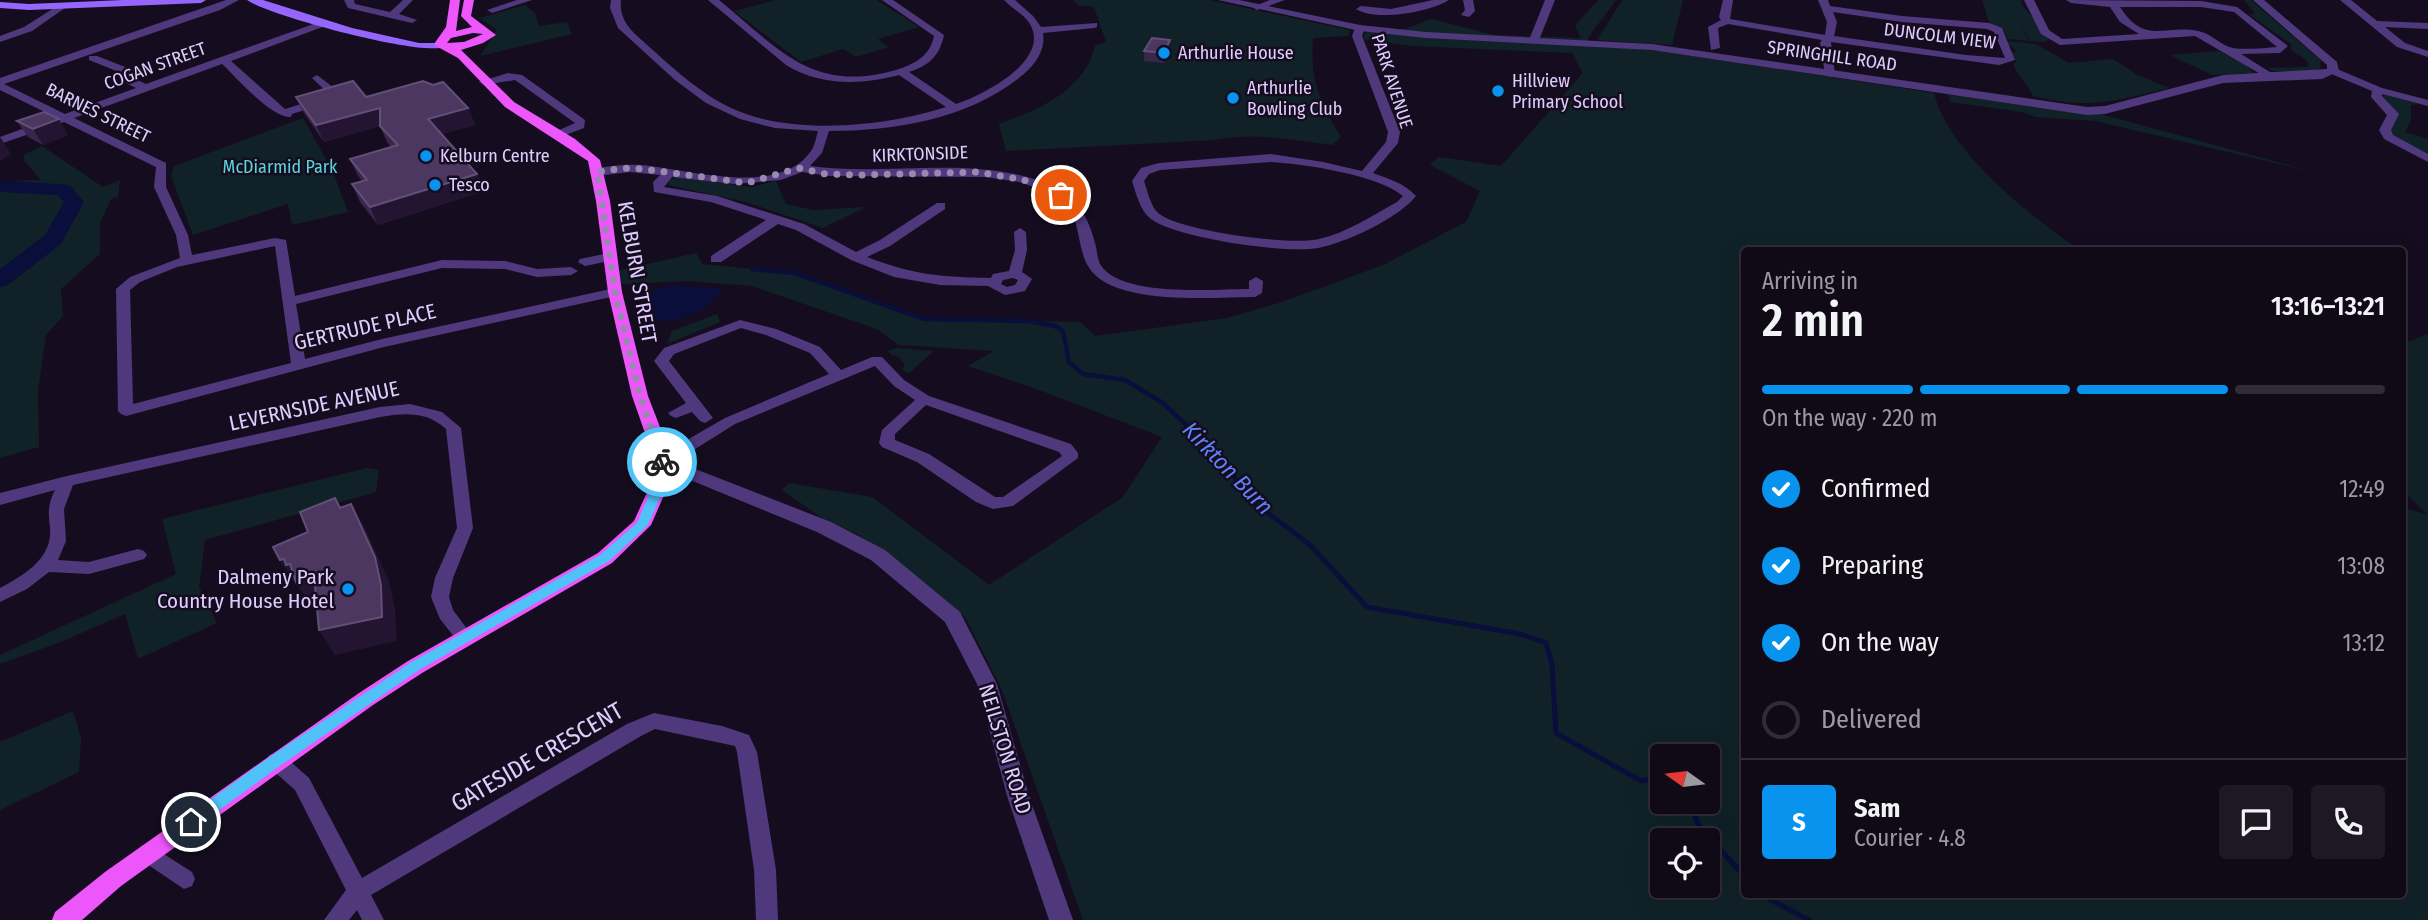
<!DOCTYPE html>
<meta charset="utf-8">
<style>
:root{--surface:#100a17;--page:#1e1824;--text:#f1f3f6;--muted:#9c9aa1;--line:#302b36;--accent:#0793ee}
body{margin:0;font-family:"Fira Sans Condensed",sans-serif;background:var(--page);color:var(--text);height:100vh;display:flex;flex-direction:column;font-size:26px;white-space:nowrap}
*{box-sizing:border-box;margin:0}
p{font-size:23px;color:var(--muted)}
.icon{flex:none;width:38px;height:38px;fill:none;stroke:currentColor;stroke-width:2;stroke-linecap:round;stroke-linejoin:round}
.map{position:relative;flex:1;overflow:hidden}
.details{position:absolute;left:1741px;top:247px;width:665px;height:651px;display:flex;flex-direction:column;background:var(--surface);border-radius:7px;box-shadow:0 7px 28px #0002,0 0 0 2px var(--line)}
.details>*{flex:none}
.needle{width:46px;rotate:284deg}
.tools{position:absolute;left:1650px;top:744px;display:grid;gap:14px}
.tools a{display:grid;place-items:center;width:70px;height:70px;border-radius:7px;background:var(--surface);box-shadow:0 7px 28px #0002,0 0 0 2px var(--line);font-size:35px}
.pin{position:absolute;display:grid;place-items:center;width:60px;height:60px;color:#fff;margin:-30px;border:4px solid #fff;border-radius:50%;box-shadow:0 2px 7px #0007}
.courier{position:absolute;display:grid;place-items:center;width:70px;height:70px;margin:-35px;border:5px solid #4fc3f7;border-radius:50%;background:#fff;color:#222;box-shadow:0 2px 9px #0007}
.overview em{font-style:normal;font-weight:600}
.overview div{display:flex;flex-direction:column-reverse}
.overview{display:flex;align-items:center;justify-content:space-between;height:119px;padding:0 21px}
h1{font-size:46px;font-weight:600;line-height:52px}
.bar{display:grid;grid-template-columns:repeat(4,1fr);gap:10px 7px;align-content:center;height:84px;padding:0 21px}
.bar i{height:9px;border-radius:5px;background:var(--line)}
.bar .on{background:var(--accent)}
.bar p{grid-column:span 4}
.line{display:flex;align-items:center;gap:18px;padding:0 21px;border-top:2px solid var(--line)}
.line div{flex:1}
.round{display:grid;place-items:center;flex:none;width:74px;height:74px;border-radius:7px;background:var(--page)}
ol{padding:0 21px;list-style:none}
li{display:flex;align-items:center;gap:21px;height:77px}
li p{margin-inline-start:auto}
li .icon{padding:7px;border-radius:50%;background:var(--accent);color:#fff;stroke-width:4}
li:last-child{color:var(--muted)}
li i{width:38px;height:38px;border:4px solid var(--line);border-radius:50%}
.map>svg:first-child{display:block}
.green{fill:#102228;fill-rule:evenodd}
.water{fill:#0a0e3a}
.lines{fill:none;stroke-linecap:round;stroke-linejoin:round}
.stream-far1{stroke:#0a0e3a;stroke-width:4.5}
.stream{stroke:#0a0e3a;stroke-width:5}
.river{fill:#0a0e3a;fill-rule:evenodd}
.minor{fill:#4f397c;fill-rule:evenodd}
.tertiary{fill:#4f397c;fill-rule:evenodd}
.secondary{fill:#9566fb;fill-rule:evenodd}
.primary{fill:#ed56fa;fill-rule:evenodd}
.wall{fill:#39264c}
.shaded-wall{fill:#231432}
.building{fill:#4b375f;stroke:#624f78;stroke-width:2}
.route{fill:#4fc3f7}
.done{stroke:#9989b0;stroke-width:7;stroke-dasharray:0 12.6}
.poi-dot{fill:#0793ee;stroke:#150d1f;stroke-width:2.5}
.labels{text-anchor:middle;dominant-baseline:central;stroke-width:5;stroke-linejoin:round;paint-order:stroke}
.far-street-label{font-size:18px;fill:#e0ccfe;stroke:#150d1f}
.far-poi-label{font-size:18px;fill:#e0ccfe;stroke:#150d1f;text-anchor:start}
.far-park-label{font-size:18px;fill:#5bd5db;stroke:#150d1f}
.street-label{font-size:21px;fill:#e0ccfe;stroke:#150d1f}
.poi-label{font-size:21px;fill:#e0ccfe;stroke:#150d1f;text-anchor:end}
.water-label{font-size:23px;font-style:italic;fill:#5d83fa;stroke:#150d1f}
.near-street-label{font-size:24px;fill:#e0ccfe;stroke:#150d1f}
</style>
<div class="map">
<svg width="2428" height="920" viewBox="0 0 2428 920">
<rect width="100%" height="100%" fill="#150d1f"/>
<!-- green -->
<path class="green" d="M776,0H877L919,27L878,39L889,47L856,57L843,49L801,62L734,11Z
M1073,0H1209L1350,30L1348,36L1313,38C1310,80 1319,101 1341,137L1332,145C1293,140 1255,132 1215,140L1006,151L999,124C1038,110 1084,91 1095,46L1106,42L1094,7L1078,5Z
M1598,0H1616L1588,38L1589,45L1660,51L1934,93C1947,151 2032,217 2079,250H1745V894H2403V508L2427,514L2403,491V344L2428,334V920H1083L1002,690L965,617L857,534L825,520L782,490L789,483L872,497L989,585L1123,497L1162,437L1031,387L968,366L994,351L899,345L877,329L752,286L688,281L622,284L617,271L696,253L702,264L794,273L924,319L1080,322L1095,336L1227,318L1279,303L1383,265L1466,222L1480,191L1430,165L1439,157L1501,166L1583,73L1572,53L1412,46L1362,39L1369,27L1402,30L1431,19L1494,35L1581,38L1575,26ZM1662,756H1708V802H1662ZM1662,840H1708V886H1662Z
M1622,0H1683L1672,45L1597,40Z
M1982,0H2023L2020,1C2027,14 2041,25 2050,38L2046,42L2030,41L2014,12L2029,41L2008,39L2003,29L1990,25Z
M2244,0H2251L2317,57L2321,61L2320,68C2306,74 2281,75 2267,68L2307,67L2309,65L2304,58L2291,50V44L2250,15L2255,13Z
M525,5L535,13L539,26L567,22L572,34L480,56L497,30L480,18Z
M2009,41L2036,44L2069,63L2113,59L2136,74L2169,88C2113,101 2091,110 2033,96C2027,84 2017,75 2013,64L2016,62L2012,53L2017,51L2008,44Z
M2219,51L2243,63L2254,73L2212,75L2170,55Z
M1948,93L2104,115L2314,172L2095,121L2035,117L2022,112L1950,102Z
M2382,94L2418,104L2411,105V120L2405,132L2428,139V157L2387,132L2398,117Z
M303,118L332,170L348,212L292,225L288,204L193,235L171,176L174,166Z
M42,146L103,187L120,180L118,197L111,199L100,223V254L61,289L63,316L46,335L38,391L39,447L0,458V181L41,180L23,159L25,154Z
M679,177L751,187L776,181L786,204L813,210L866,207L823,228L746,202L668,185L669,180Z
M717,314L720,322L667,344L672,331Z
M897,348L934,351L909,373L902,370L905,365L899,357L892,355L887,351Z
M367,468L379,470L376,492L205,540L199,587L217,623L138,659L125,614L61,642L0,664V655L176,574L162,519Z
M73,711L81,738L79,772L0,810V742Z"/>
<!-- water -->
<path class="water" d="M672,285L722,289C710,311 677,325 652,320L648,297L656,289Z"/>
<g class="lines">
<!-- stream-far1 -->
<path class="stream-far1" d="M752,269L794,273L924,319L1028,321L1055,326L1063,331L1069,362L1083,374L1125,380L1163,403L1220,457L1251,500L1285,526"/>
<!-- stream -->
<path class="stream" d="M1283,524L1311,546L1367,607L1520,634L1546,643L1552,664L1556,733L1641,781L1662,777
M1691,802L1698,825L1745,877
M1760,894L1809,920"/>
<!-- river -->
<path class="river" d="M0,180L70,185L84,202L61,244L8,285L0,287V269L45,235L64,202L57,195L0,192Z"/>
<!-- minor -->
<path class="minor" d="M226,0H239L220,10L4,84L65,114L136,88L126,83L124,74L89,60V56H97L133,70L135,79L146,84L319,22H325V26L231,61L285,109L330,95L312,78L317,75L342,94V98L292,114L291,117C272,119 236,77 222,64L74,118L166,163V187L188,235L192,255L275,238L286,240L295,296L442,260L505,261L537,269L571,267L578,271L571,275L537,277L505,269L442,268L296,304L305,359L382,339L615,288L620,289L622,292L620,295L384,347L126,416L121,414L118,411L116,289L130,277L180,258L176,235L154,187L156,167L64,122L0,144V137L55,117L0,90V78ZM275,246L291,363L133,404L130,290L140,282L177,267Z
M344,0H354L355,4L390,12L403,0H413L399,14L417,20L412,23L348,8Z
M517,0H532L492,13L487,10Z
M611,0H621C618,24 638,36 654,51C677,72 702,94 731,108C791,136 884,127 946,107L899,75C862,85 820,86 786,65L708,0H719C778,48 812,94 896,70C915,64 930,56 934,36L882,0H893L944,35C940,55 929,66 909,72L956,104C981,96 1049,62 1031,26C1026,15 1012,9 1004,0H1015L1033,16L1041,27L1097,23V27L1094,28L1043,33C1046,52 1033,67 1019,78C967,119 895,131 829,131L822,153L810,166C890,177 976,153 1053,186C1077,197 1089,219 1095,243C1097,249 1097,258 1100,264C1120,298 1215,289 1249,289V281L1256,277L1263,281L1262,293L1255,297C1215,297 1111,307 1088,266C1079,251 1080,230 1072,214L1058,217L1052,213L1066,208L1048,192L1019,182L985,177L830,176L802,172L781,180L734,184L672,177L664,187L717,196L804,224L856,252L880,240L937,203H945V209L890,246L867,257C914,275 941,277 991,278L993,274L1009,271L1015,250L1014,232L1020,228L1026,232L1027,250L1022,272L1032,279L1025,291L1005,295L988,286L940,285L894,277L851,260L796,230L778,224L721,262H711V256L766,220L711,202L654,192L653,182L660,175L630,172L597,176L591,172L593,169C608,166 625,164 641,165C688,169 779,198 811,151C815,146 816,137 818,131L775,128L740,119L706,103L675,80L618,28L610,8ZM1013,278L1018,280L1015,285L1007,287L1001,284L1003,280Z
M1270,0H1285L1257,10L1252,7Z
M1433,0H1449C1430,12 1376,22 1356,9L1361,6L1391,9Z
M1463,0H1473L1475,11L1469,17L1461,15L1465,10Z
M1545,0H1555L1539,40L1530,42L1529,40Z
M1723,0H1733L1730,19L1825,35L1827,22L1818,0H1828L1830,6L1902,16L1989,23L2002,28L2015,60L1999,65L1831,42L1835,74L1830,77L1825,74L1820,43L1822,40L1728,24L1718,28L1720,48L1711,50L1708,27L1721,20L1719,17ZM1833,12L1902,22L1987,29L1994,32L2005,58L1966,55L1834,36L1837,22Z
M2024,0H2034L2049,30L2062,39L2139,34L2120,22L2110,7L2071,3L2066,0L2201,1L2237,7L2288,46L2280,53L2241,54L2273,74V78L2269,79L2195,36L2060,45L2041,34ZM2120,7H2201L2234,12L2277,47C2265,48 2246,50 2233,48C2221,46 2211,33 2198,31C2165,24 2145,46 2120,7Z
M2340,0H2351L2377,21L2428,23V29L2385,27L2405,43L2428,51V57L2397,47Z
M62,3L65,4V8L32,31L0,42V36L24,27Z
M1356,26L1365,28L1362,36L1400,132L1398,143L1373,173C1389,179 1404,183 1416,196C1399,218 1345,243 1318,248C1286,254 1176,238 1151,219C1140,211 1136,193 1132,181L1141,168L1159,163L1271,154L1323,162L1362,171L1386,142L1388,132L1352,36ZM1271,162C1305,164 1378,175 1403,196L1397,202C1372,216 1346,233 1319,239C1293,246 1173,231 1156,211C1150,203 1147,190 1144,181L1149,174L1160,170Z
M2329,69H2337L2382,88L2428,100V106L2382,94V96L2399,114L2391,130L2393,135L2428,154V162L2384,139L2379,130L2387,115L2371,97L2372,91L2329,73Z
M508,73L522,75L585,120L584,128L563,136H555V132L575,123L515,80L484,85L479,82Z
M609,253L614,254V260L585,266L578,262L580,259Z
M740,320L776,329L820,347L841,370L872,357H882L904,380L929,396L1071,444L1078,453V458L1013,506L993,509L976,502L917,462L882,447L879,443L882,430L915,400L894,386L875,366L735,424L668,466H656L654,462L656,458L725,418L829,374L810,353L766,335L741,328L674,354L669,361L713,418L705,423L700,421L692,412L676,418L671,416L668,413L686,403L654,361L664,348ZM926,405L1059,452L1062,456L1003,497H995L929,454L895,440V434Z
M410,404L442,412L461,428L473,528L453,578L449,597L453,610L474,638L471,643L465,645L459,643L440,619L431,597L435,578L457,528L446,429C426,411 405,413 380,417L73,485L64,509L66,541L58,560L89,562L138,549L144,551L147,555L144,559L89,574L49,572L27,589L0,602V588C24,575 53,559 50,527C48,512 48,504 55,490L0,505V493L67,476L380,407Z
M654,713L722,726L749,735L757,752L776,870L778,920H756L754,870L737,752L735,746L655,729L641,736L371,895L384,920H362L357,910L349,920H324L346,890L295,790L269,767L266,761L269,755L276,753L283,755L309,778L362,878L627,724Z
M148,844L192,872L195,879L192,886L184,889L141,860L137,853L141,846Z"/>
<!-- tertiary -->
<path class="tertiary" d="M1218,0H1239L1360,25L1426,32L1652,44L2087,107L2105,106L2223,75L2327,69V65L2253,0H2264L2337,62L2339,71L2322,79L2223,83L2105,114L2087,115L1652,50L1426,38L1360,31Z
M662,456L831,522L885,550L960,612L997,684L1030,799L1073,920H1049L1008,799L977,684L945,622L871,560L817,532L656,466L653,462Z"/>
<!-- secondary -->
<path class="secondary" d="M123,0H206L201,3L29,10L0,8V2L29,4Z
M247,0H263L352,28L419,43H441L447,46C428,59 267,15 247,0Z"/>
<!-- primary -->
<path class="primary" d="M450,0H460L456,31L472,27L461,16L464,0H474L471,16L496,35L483,43L461,50L514,102L575,139L600,160L610,201L622,292L648,396L670,453L668,486L651,525L612,563L422,673L373,705L121,886L82,920H52L55,912L105,872L359,693L408,661L598,553L634,521L650,486L652,453L632,396L608,292L596,201L588,161L505,107L458,58L436,46L434,44L446,27ZM473,33L483,34L464,42L447,43L451,38Z"/>
</g>
<!-- wall -->
<path class="wall" d="M1171,50L1164,63L1144,61V51Z
M296,97H366L468,108L475,125L441,134L484,191L378,225L360,202L352,184L362,181L358,176L350,159L391,147L387,142L380,126L324,142L304,113Z
M17,121L68,135L43,145L28,137Z"/>
<!-- shaded-wall -->
<path class="shaded-wall" d="M1170,40L1171,50L1164,63V53Z
M380,108L387,124L324,142L316,125Z
M468,108L475,125L435,136L428,119Z
M59,119L68,135L43,145L33,129Z
M0,138H1L11,154L0,161Z
M477,174L484,191L378,225L370,207Z
M351,504L365,528L389,581L395,609L397,641L335,655L319,630Z
M284,559L290,564L314,575L330,600L312,607L297,584L296,585L280,560Z"/>
<!-- building -->
<path class="building" d="M1152,38L1170,40L1164,53L1144,51Z
M353,81L366,97L423,81L433,85L443,82L468,108L428,119L477,174L370,207L352,184L367,180L350,159L398,145L380,126V108L316,125L296,97Z
M44,112L59,119L33,129L17,121Z
M335,498L340,508L351,504L375,557L381,585L382,617L319,630L314,575L296,582L290,564L286,565L284,559L280,560L273,547L308,532L300,512Z"/>
<!-- route -->
<path class="route" d="M662,458L668,462L665,486L648,525L609,561L419,670L281,765L196,827H185L183,822L185,818L271,756L410,663L600,555L637,523L653,486L657,462Z"/>
<g class="lines">
<!-- done -->
<path class="done" d="M662,462L640,396L615,292L597,172L624,168L643,169L747,183L799,168L826,174L858,175L978,172L1024,180L1061,195"/>
</g>
<!-- markers -->
<g class="poi-dot">
<circle cx="1164" cy="53" r="7"/>
<circle cx="1498" cy="91" r="7"/>
<circle cx="1233" cy="98" r="7"/>
<circle cx="426" cy="156" r="7"/>
<circle cx="435" cy="185" r="7"/>
<circle cx="348" cy="589" r="7"/>
</g>
<g class="labels">
<!-- far-street labels -->
<g class="far-street-label">
<text transform="translate(1940 36) rotate(7)">DUNCOLM VIEW</text>
<text transform="translate(1832 56) rotate(8)">SPRINGHILL ROAD</text>
<text transform="translate(155 66) rotate(-20)">COGAN STREET</text>
<text transform="translate(1392 81) rotate(72)">PARK AVENUE</text>
<text transform="translate(98 113) rotate(26)">BARNES STREET</text>
<text transform="translate(920 154) rotate(-2)">KIRKTONSIDE</text>
</g>
<!-- far-poi labels -->
<g class="far-poi-label">
<text x="1178" y="53">Arthurlie House</text>
<text x="1512" y="81">Hillview<tspan x="1512" dy="21">Primary School</tspan></text>
<text x="1247" y="88">Arthurlie<tspan x="1247" dy="21">Bowling Club</tspan></text>
<text x="440" y="156">Kelburn Centre</text>
<text x="449" y="185">Tesco</text>
</g>
<!-- far-park labels -->
<g class="far-park-label">
<text x="280" y="167">McDiarmid Park</text>
</g>
<!-- street labels -->
<g class="street-label">
<text transform="translate(637 272) rotate(80)">KELBURN STREET</text>
<text transform="translate(365 327) rotate(-13)">GERTRUDE PLACE</text>
<text transform="translate(314 406) rotate(-12)">LEVERNSIDE AVENUE</text>
<text transform="translate(1005 749) rotate(73)">NEILSTON ROAD</text>
</g>
<!-- poi labels -->
<g class="poi-label">
<text x="334" y="577">Dalmeny Park<tspan x="334" dy="24">Country House Hotel</tspan></text>
</g>
<!-- water labels -->
<g class="water-label">
<text transform="translate(1228 468) rotate(46)">Kirkton Burn</text>
</g>
<!-- near-street labels -->
<g class="near-street-label">
<text transform="translate(537 757) rotate(-30)">GATESIDE CRESCENT</text>
</g>
</g>
</svg>
<div class="tools">
<a><svg class="needle" viewBox="-14 -14 28 28"><path d="M0-13l5 13h-10z" fill="#e53935"/><path d="M0 13l5-13h-10z" fill="#9c9aa1"/></svg></a>
<a><svg class="icon" aria-label="locate" viewBox="0 0 24 24"><circle cx="12" cy="12" r="6"/><path d="M12 2v4M12 18v4M2 12h4M18 12h4"/></svg></a>
</div>
<div class="pin" style="left:1061px;top:195px;background:#ea580c"><svg class="icon" aria-label="bag" viewBox="0 0 24 24"><path d="M5 8h14l-1 12H6zM9 8a3 3 0 0 1 6 0"/></svg></div>
<div class="pin" style="left:191px;top:822px;background:#1f2937"><svg class="icon" aria-label="home" viewBox="0 0 24 24"><path d="M3 11l9-7 9 7M6 9v11h12V9"/></svg></div>
<div class="courier" style="left:662px;top:462px"><svg class="icon" aria-label="bike" viewBox="0 0 24 24"><circle cx="6" cy="16" r="4"/><circle cx="18" cy="16" r="4"/><path d="M6 16l4-8h5l3 8M10 8l3 8H6M13 5h3"/></svg></div>
<section class="details">
<div class="overview"><div><h1>2 min</h1><p>Arriving in</p></div><em>13:16–13:21</em></div>
<div class="bar"><i class="on"></i><i class="on"></i><i class="on"></i><i></i><p>On the way · 220 m</p></div>
<ol>
<li><svg class="icon" aria-label="check" viewBox="0 0 24 24"><path d="M5 12l5 5 9-10"/></svg>Confirmed<p>12:49</p></li>
<li><svg class="icon" aria-label="check" viewBox="0 0 24 24"><path d="M5 12l5 5 9-10"/></svg>Preparing<p>13:08</p></li>
<li><svg class="icon" aria-label="check" viewBox="0 0 24 24"><path d="M5 12l5 5 9-10"/></svg>On the way<p>13:12</p></li>
<li><i></i>Delivered</li>
</ol>
<div class="line" style="height:126px"><b class="round" style="background:var(--accent);color:#fff">S</b><div><b>Sam</b><p>Courier · 4.8</p></div><a class="round"><svg class="icon" aria-label="chat" viewBox="0 0 24 24"><path d="M4 5h16v11H9l-5 4z"/></svg></a><a class="round"><svg class="icon" aria-label="phone" viewBox="0 0 24 24"><path d="M5 4h4l2 5-3 2q2 4 5 5l2-3 5 2v4C11 20 4 13 5 4z"/></svg></a></div>
</section>
</div>
